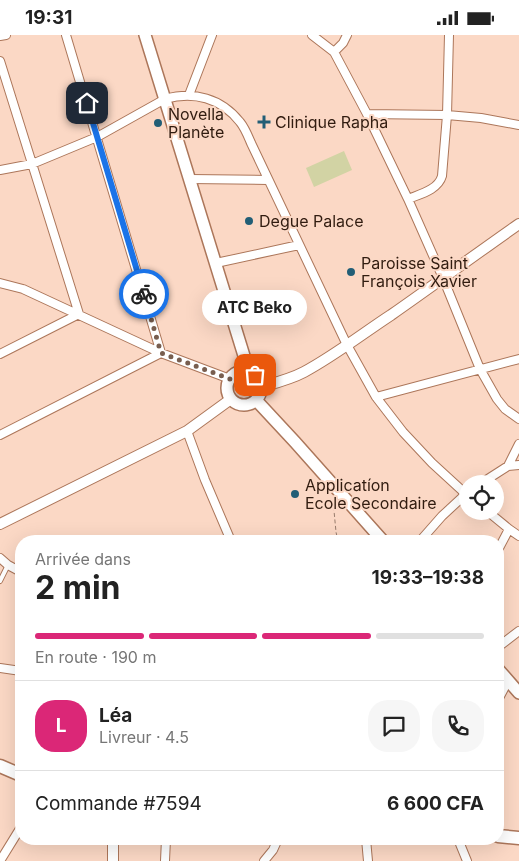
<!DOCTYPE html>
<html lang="fr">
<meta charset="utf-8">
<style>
:root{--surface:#fff;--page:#f6f6f6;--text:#222;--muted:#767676;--line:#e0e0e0;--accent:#db2777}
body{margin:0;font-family:Inter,sans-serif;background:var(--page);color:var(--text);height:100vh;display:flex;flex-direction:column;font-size:19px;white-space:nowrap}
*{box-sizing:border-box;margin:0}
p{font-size:16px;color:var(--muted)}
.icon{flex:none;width:28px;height:28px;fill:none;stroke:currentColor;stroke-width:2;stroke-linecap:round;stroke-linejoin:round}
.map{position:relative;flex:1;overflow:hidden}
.panel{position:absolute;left:15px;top:500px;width:489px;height:310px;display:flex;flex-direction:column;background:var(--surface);border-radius:20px;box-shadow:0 5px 20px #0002}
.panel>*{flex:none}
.controls{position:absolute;left:459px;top:440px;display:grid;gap:10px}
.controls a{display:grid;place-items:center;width:45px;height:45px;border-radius:50%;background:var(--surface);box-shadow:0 5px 20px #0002;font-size:25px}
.pin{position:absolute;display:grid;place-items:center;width:42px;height:42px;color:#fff;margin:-21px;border-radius:10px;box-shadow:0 2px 8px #0006}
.courier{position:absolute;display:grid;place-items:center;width:50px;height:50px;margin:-25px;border:4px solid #1a73e8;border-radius:50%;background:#fff;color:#222;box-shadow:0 1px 6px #0007}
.bubble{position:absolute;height:35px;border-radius:18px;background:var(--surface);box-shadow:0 5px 20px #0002;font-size:16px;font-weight:700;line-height:35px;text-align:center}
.headline em{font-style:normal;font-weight:700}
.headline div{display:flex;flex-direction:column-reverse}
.headline{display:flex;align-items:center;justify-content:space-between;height:85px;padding:0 20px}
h1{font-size:32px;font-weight:700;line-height:38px}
.bar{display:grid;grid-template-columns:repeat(4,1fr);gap:8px 5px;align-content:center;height:60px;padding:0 20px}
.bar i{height:6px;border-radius:4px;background:var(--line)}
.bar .on{background:var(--accent)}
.bar p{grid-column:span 4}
.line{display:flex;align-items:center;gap:12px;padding:0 20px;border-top:1px solid var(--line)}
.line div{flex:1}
.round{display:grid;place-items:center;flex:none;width:52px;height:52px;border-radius:20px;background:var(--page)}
.status{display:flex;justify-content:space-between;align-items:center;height:35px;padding:0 25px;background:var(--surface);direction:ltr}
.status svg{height:14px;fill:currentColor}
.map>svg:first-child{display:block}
.green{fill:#d2d3a4}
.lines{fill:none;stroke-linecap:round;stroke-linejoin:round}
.service-casing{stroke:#ac765a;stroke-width:6}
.minor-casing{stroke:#ac765a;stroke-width:10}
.tertiary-casing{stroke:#ac765a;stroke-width:12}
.secondary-casing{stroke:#ac765a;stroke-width:14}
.trunk-casing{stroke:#ac765a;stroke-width:15}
.path{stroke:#987c6c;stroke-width:1;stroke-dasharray:4 2.5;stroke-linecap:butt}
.service{stroke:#fff;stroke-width:4}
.minor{stroke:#fff;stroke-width:8}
.tertiary{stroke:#fff;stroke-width:10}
.secondary{stroke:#fff;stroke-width:11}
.trunk{stroke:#fff;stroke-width:12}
.done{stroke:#785e4f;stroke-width:5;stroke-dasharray:0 9}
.route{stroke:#1a73e8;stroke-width:6}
.poi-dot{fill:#225e76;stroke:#fbd8c5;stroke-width:2}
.labels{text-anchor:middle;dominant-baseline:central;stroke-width:4;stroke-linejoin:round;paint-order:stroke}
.poi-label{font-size:16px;fill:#311c10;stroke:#fbd8c5;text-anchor:start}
</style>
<div class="status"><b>19:31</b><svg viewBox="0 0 49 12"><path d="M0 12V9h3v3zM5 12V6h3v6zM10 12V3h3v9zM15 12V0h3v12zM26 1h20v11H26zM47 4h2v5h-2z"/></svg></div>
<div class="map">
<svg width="519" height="826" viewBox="0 0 519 826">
<rect width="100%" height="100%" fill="#fbd8c5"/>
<!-- green -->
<path class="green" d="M344,116L352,135L314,152L306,133Z"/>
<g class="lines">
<defs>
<path id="service" d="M0,546L8,530"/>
<path id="minor" d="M312,0L334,17L367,79L408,164L443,243L480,334L497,364L505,374L519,384
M0,1L6,0
M334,17L343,8L347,0
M0,26L79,279L0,319
M189,60L212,0
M367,79L447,80L481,83L519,90
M0,135L32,129L97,102L165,64C194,56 221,63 240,87C245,93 248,101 251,108L347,310L376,362L403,397L432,428L468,461
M190,144L268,145
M408,164C420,159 438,155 442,141L447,80L449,0
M216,228L299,210
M0,248L23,254L161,318L230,344
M376,362L519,324
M187,396L205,445L231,506
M0,400L161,318L66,0
M508,431L519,409
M480,449L508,431L519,430
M487,476L509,494L519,501
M420,506L442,481L468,457
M498,515L509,494
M0,523L8,530L21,537
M498,612L519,596
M0,633L21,636
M498,665L508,646
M366,804L368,826
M458,804L467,826
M0,826L21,792
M165,826L166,804
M264,826L273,815L278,804"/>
<path id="tertiary" d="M261,352C275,348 291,344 304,337C334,321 362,299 391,280C434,250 476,219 519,189
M0,489L187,396L231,364
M113,826V804"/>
<path id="secondary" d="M145,0L249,337
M227 353a17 17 0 1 1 34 0a17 17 0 1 1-34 0Z
M256,365L295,407L383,506
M498,634L519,658"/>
<path id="trunk" d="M0,731L21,740
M498,801L519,803"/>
</defs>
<!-- service casing -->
<use href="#service" class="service-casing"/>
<!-- minor casing -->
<use href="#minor" class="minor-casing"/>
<!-- tertiary casing -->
<use href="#tertiary" class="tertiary-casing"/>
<!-- secondary casing -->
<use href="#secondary" class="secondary-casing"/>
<!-- trunk casing -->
<use href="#trunk" class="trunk-casing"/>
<!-- path -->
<path class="path" d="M333,465L336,497L338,506"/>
<!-- service -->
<use href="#service" class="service"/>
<!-- minor -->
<use href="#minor" class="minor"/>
<!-- tertiary -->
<use href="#tertiary" class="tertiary"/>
<!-- secondary -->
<use href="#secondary" class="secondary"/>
<!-- trunk -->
<use href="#trunk" class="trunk"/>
</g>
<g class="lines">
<!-- done -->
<path class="done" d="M144,259L161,318L230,344C237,336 245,335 255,340"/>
<!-- route -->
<path class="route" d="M87,68L144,259"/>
</g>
<!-- markers -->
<g class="poi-dot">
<path d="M261.5 79.5h5v5h5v5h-5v5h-5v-5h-5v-5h5z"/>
<circle cx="158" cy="88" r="5"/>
<circle cx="249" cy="186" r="5"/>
<circle cx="351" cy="237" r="5"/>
<circle cx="295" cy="459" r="5"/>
</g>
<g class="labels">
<!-- poi labels -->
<g class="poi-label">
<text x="168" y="79">Novella<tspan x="168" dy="18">Planète</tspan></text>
<text x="275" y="87">Clinique Rapha</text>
<text x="259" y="186">Degue Palace</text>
<text x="361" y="228">Paroisse Saint<tspan x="361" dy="18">François Xavier</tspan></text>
<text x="305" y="450">Applicatíon<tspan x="305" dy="18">Ecole Secondaire</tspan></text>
</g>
</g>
</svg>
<div class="controls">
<a><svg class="icon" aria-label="locate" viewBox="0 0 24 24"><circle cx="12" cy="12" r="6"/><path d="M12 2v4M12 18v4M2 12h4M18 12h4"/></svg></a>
</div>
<div class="pin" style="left:255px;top:340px;background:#ea580c"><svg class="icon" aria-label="bag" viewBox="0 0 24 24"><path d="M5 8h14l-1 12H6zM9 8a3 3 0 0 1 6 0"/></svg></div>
<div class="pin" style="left:87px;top:68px;background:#1f2937"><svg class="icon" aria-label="home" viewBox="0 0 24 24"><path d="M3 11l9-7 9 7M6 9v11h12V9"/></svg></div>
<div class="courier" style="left:144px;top:259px"><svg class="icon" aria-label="bike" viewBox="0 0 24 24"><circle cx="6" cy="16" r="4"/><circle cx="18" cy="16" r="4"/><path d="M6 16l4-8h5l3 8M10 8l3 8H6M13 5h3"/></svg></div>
<div class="bubble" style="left:202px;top:255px;width:105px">ATC Beko</div>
<section class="panel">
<div class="headline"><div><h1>2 min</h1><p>Arrivée dans</p></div><em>19:33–19:38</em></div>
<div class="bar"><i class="on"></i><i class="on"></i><i class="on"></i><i></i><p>En route · 190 m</p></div>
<div class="line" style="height:90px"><b class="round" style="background:var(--accent);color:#fff">L</b><div><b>Léa</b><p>Livreur · 4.5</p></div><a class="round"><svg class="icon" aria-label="chat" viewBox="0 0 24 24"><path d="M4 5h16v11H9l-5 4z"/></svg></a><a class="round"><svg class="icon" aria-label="phone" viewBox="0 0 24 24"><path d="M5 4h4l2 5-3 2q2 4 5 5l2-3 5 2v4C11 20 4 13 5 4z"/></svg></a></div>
<div class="line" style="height:65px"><div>Commande #7594</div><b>6 600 CFA</b></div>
</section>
</div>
